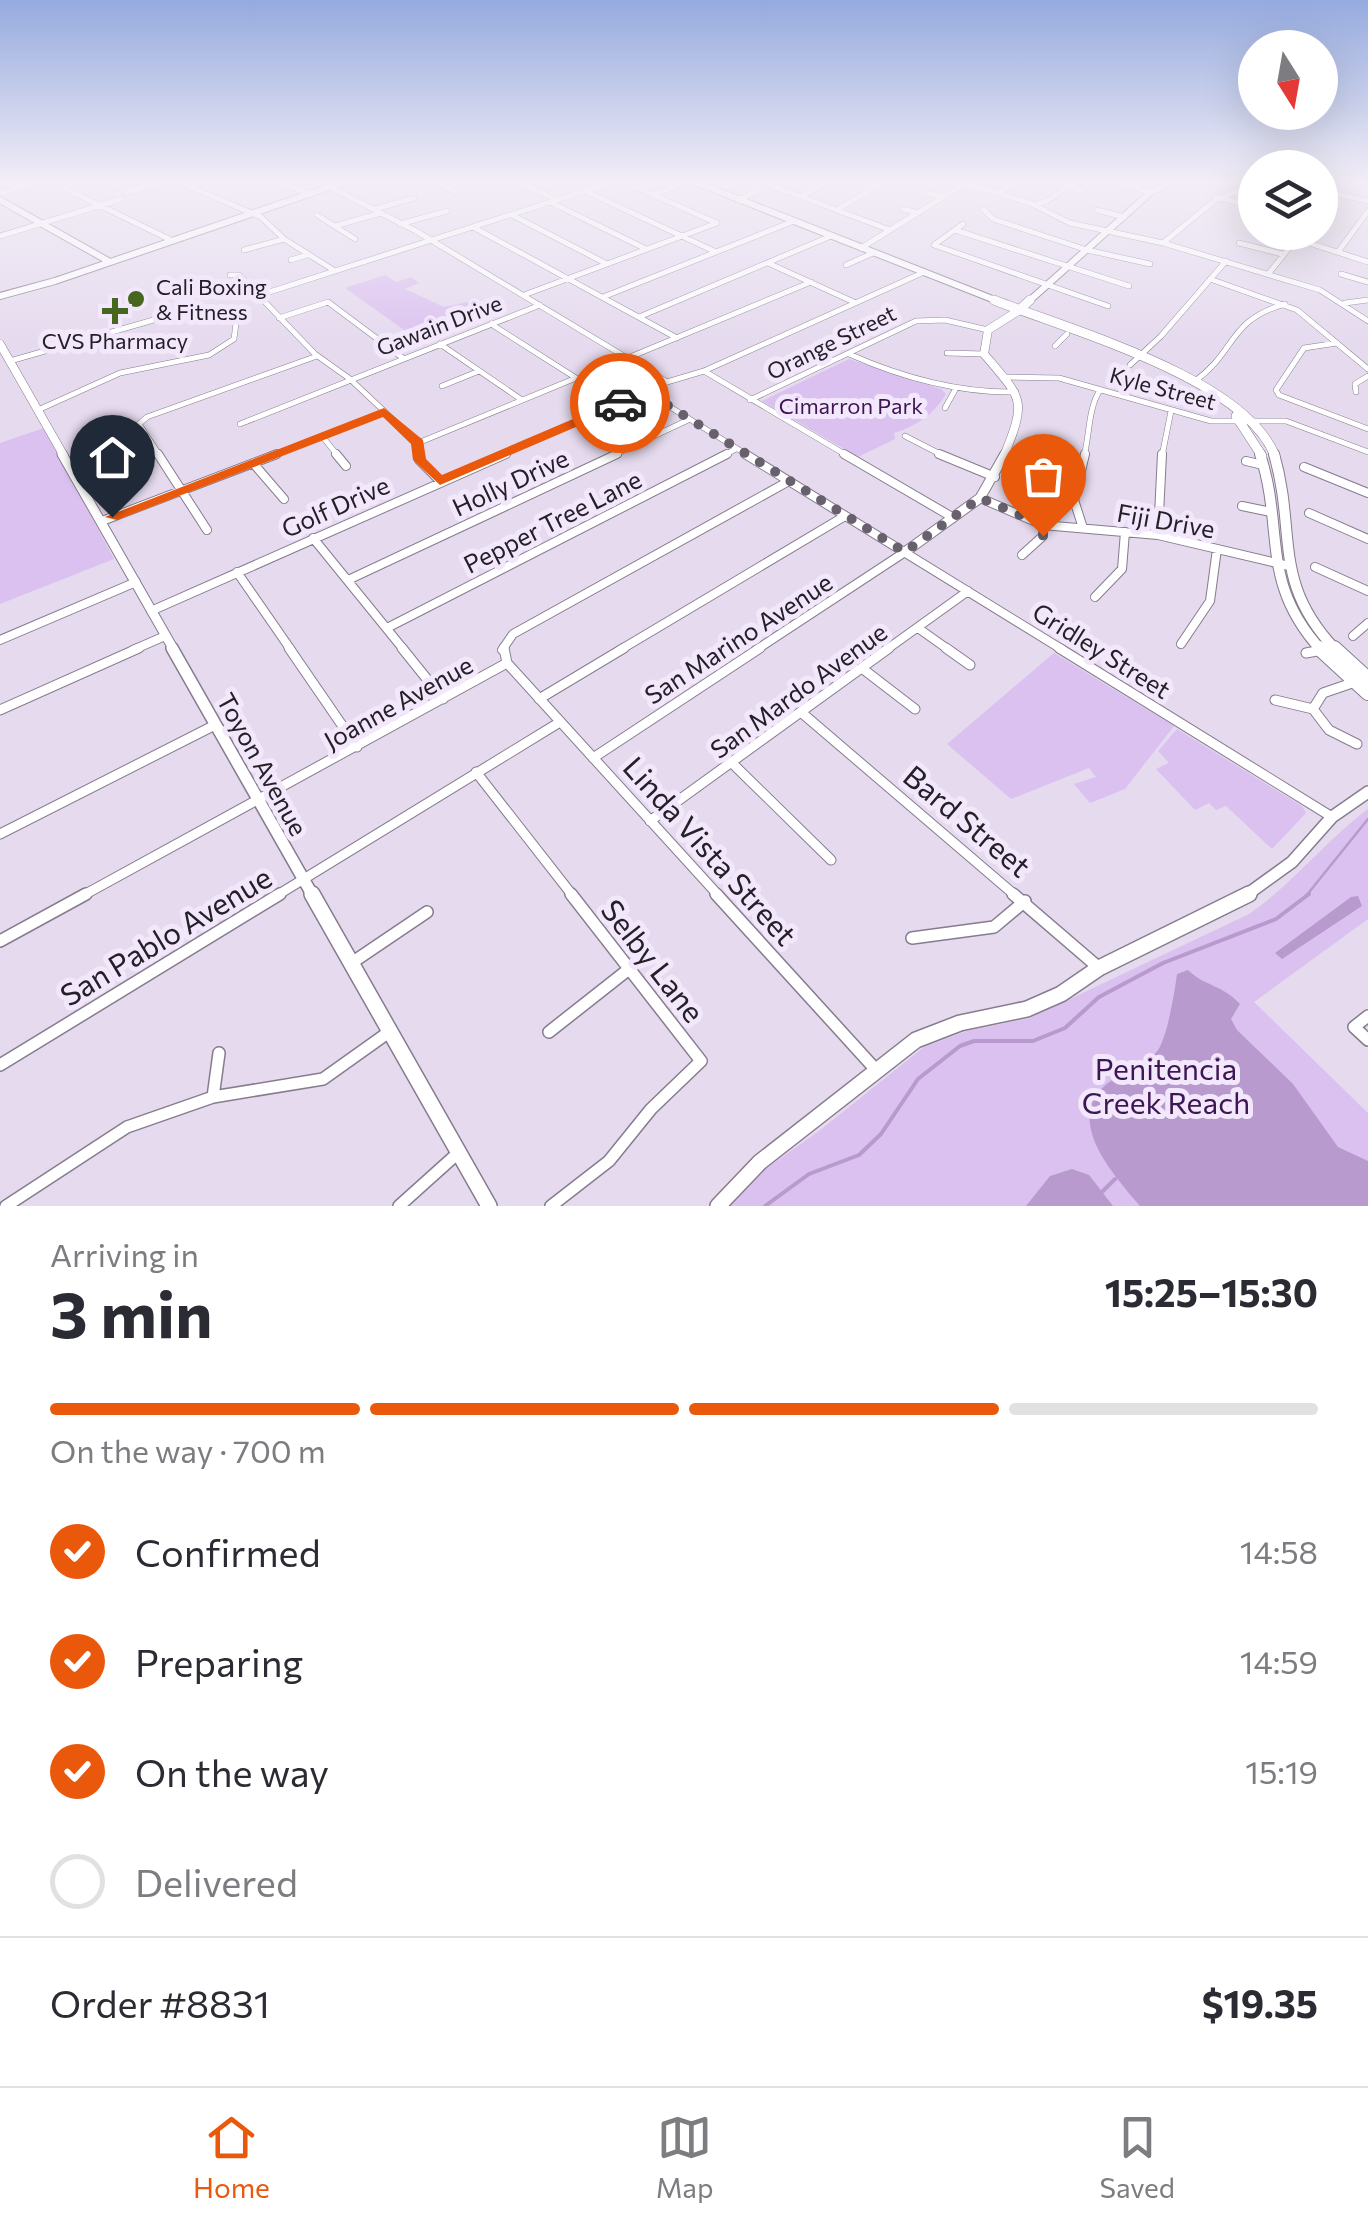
<!DOCTYPE html>
<meta charset="utf-8">
<style>
:root{--surface:#fff;--page:#f2f2f3;--text:#2b2b33;--muted:#7c7c81;--line:#e1e1e2;--accent:#ea580c}
body{margin:0;font-family:Commissioner,sans-serif;background:var(--page);color:var(--text);height:100vh;display:flex;flex-direction:column;font-size:38px;white-space:nowrap}
*{box-sizing:border-box;margin:0}
p{font-size:32px;color:var(--muted)}
.icon{flex:none;width:55px;height:55px;fill:none;stroke:currentColor;stroke-width:2;stroke-linecap:round;stroke-linejoin:round}
.map{position:relative;height:1206px;overflow:hidden}
.details{display:flex;flex-direction:column;background:var(--surface);flex:1}
.details>*{flex:none}
.needle{width:65px;rotate:169deg}
.buttons{position:absolute;left:1238px;top:30px;display:grid;gap:20px}
.buttons a{display:grid;place-items:center;width:100px;height:100px;border-radius:50%;background:var(--surface);box-shadow:0 10px 40px #0002;font-size:50px}
.pin{position:absolute;display:grid;place-items:center;width:85px;height:85px;color:#fff;margin:-102px -42px;border-radius:50% 50% 50% 0;rotate:-45deg;box-shadow:0 0 10px #0007}
.pin .icon{rotate:45deg}
.courier{position:absolute;display:grid;place-items:center;width:100px;height:100px;margin:-50px;border:8px solid #ea580c;border-radius:50%;background:#fff;color:#222;box-shadow:0 2px 12px #0007}
.overview em{font-style:normal;font-weight:700}
.overview div{display:flex;flex-direction:column-reverse}
.overview{display:flex;align-items:center;justify-content:space-between;height:170px;padding:0 50px}
h1{font-size:65px;font-weight:700;line-height:75px}
.bar{display:grid;grid-template-columns:repeat(4,1fr);gap:15px 10px;align-content:center;height:120px;padding:0 50px}
.bar i{height:12px;border-radius:8px;background:var(--line)}
.bar .on{background:var(--accent)}
.bar p{grid-column:span 4}
.line{display:flex;align-items:center;gap:25px;padding:0 50px;border-top:2px solid var(--line)}
.line div{flex:1}
ol{padding:0 50px;list-style:none}
li{display:flex;align-items:center;gap:30px;height:110px}
li p{margin-inline-start:auto}
li .icon{padding:10px;border-radius:50%;background:var(--accent);color:#fff;stroke-width:4}
li:last-child{color:var(--muted)}
li i{width:55px;height:55px;border:5px solid var(--line);border-radius:50%}
.tabs{display:flex;justify-content:space-around;align-items:center;height:140px;border-top:2px solid var(--line);background:var(--surface);font-size:28px;color:var(--muted)}
.tabs a{display:grid;justify-items:center;gap:5px}
.tabs .on{color:var(--accent)}
.map>svg:first-child{display:block}
.green{fill:#dbc1ef}
.water{fill:#b89ace}
.lines{fill:none;stroke-linecap:round;stroke-linejoin:round}
.stream-far1{stroke:#b89ace;stroke-width:2.5}
.stream{stroke:#b89ace;stroke-width:4}
.minor-far3-casing{stroke:#867c8e;stroke-width:6}
.minor-far2-casing{stroke:#867c8e;stroke-width:10}
.minor-far1-casing{stroke:#867c8e;stroke-width:11}
.minor-casing{stroke:#867c8e;stroke-width:14}
.tertiary-far4-casing{stroke:#867c8e;stroke-width:8}
.tertiary-far3-casing{stroke:#867c8e;stroke-width:9}
.tertiary-far2-casing{stroke:#867c8e;stroke-width:11}
.tertiary-far1-casing{stroke:#867c8e;stroke-width:14}
.tertiary-casing{stroke:#867c8e;stroke-width:18}
.secondary-far3-casing{stroke:#867c8e;stroke-width:8}
.secondary-far2-casing{stroke:#867c8e;stroke-width:10}
.secondary-far1-casing{stroke:#867c8e;stroke-width:12}
.secondary-casing{stroke:#867c8e;stroke-width:16}
.minor-far3{stroke:#fff;stroke-width:5}
.minor-far2{stroke:#fff;stroke-width:8}
.minor-far1{stroke:#fff;stroke-width:9}
.minor{stroke:#fff;stroke-width:11}
.tertiary-far4{stroke:#fff;stroke-width:6}
.tertiary-far3{stroke:#fff;stroke-width:8}
.tertiary-far2{stroke:#fff;stroke-width:9}
.tertiary-far1{stroke:#fff;stroke-width:11}
.tertiary{stroke:#fff;stroke-width:15}
.secondary-far3{stroke:#fff;stroke-width:6}
.secondary-far2{stroke:#fff;stroke-width:9}
.secondary-far1{stroke:#fff;stroke-width:10}
.secondary{stroke:#fff;stroke-width:14}
.route{fill:#ea580c}
.done{stroke:#68616d;stroke-width:10;stroke-dasharray:0 18}
.poi-dot{fill:#46671d;stroke:#f3e7fc;stroke-width:4}
.labels{text-anchor:middle;dominant-baseline:central;stroke-width:10;stroke-linejoin:round;paint-order:stroke}
.far-poi-label{font-size:22px;fill:#242028;stroke:#f3e7fc;text-anchor:start}
.far-street-label{font-size:22px;fill:#242028;stroke:#f3e7fc}
.far-park-label{font-size:22px;fill:#3d1653;stroke:#f3e7fc}
.street-label{font-size:25px;fill:#242028;stroke:#f3e7fc}
.near-street-label{font-size:30px;fill:#242028;stroke:#f3e7fc}
.near-park-label{font-size:30px;fill:#3d1653;stroke:#f3e7fc}
</style>
<div class="map">
<svg width="1368" height="1206" viewBox="0 0 1368 1206">
<rect width="100%" height="100%" fill="#e5daee"/>
<!-- green -->
<path class="green" d="M385,275L396,282L411,277L419,283L405,289L444,307L473,301L487,309L414,337L345,288Z
M849,359L941,389L946,394C934,414 917,426 894,433L895,439L858,457L762,401Z
M44,428L114,559L0,604V443Z
M1054,653L1174,726L1125,789L1090,803L1074,784L1096,777L1089,768L1011,799L947,744Z
M1177,729L1302,806L1306,813L1272,849L1226,806L1216,810L1209,803L1195,810L1156,769L1169,763L1158,751Z
M1368,809V919L1254,1002L1368,1113V1206H730L764,1170L819,1131L924,1047L967,1031L1030,1018L1249,914C1293,884 1325,841 1368,809Z"/>
<!-- water -->
<path class="water" d="M1358,896L1362,906L1282,959L1275,953L1351,897Z
M1188,970C1204,986 1223,985 1240,1004L1231,1019L1237,1030L1293,1084L1338,1147L1368,1161V1206H1140C1113,1174 1059,1116 1112,1080C1128,1069 1147,1066 1158,1050C1167,1038 1175,990 1177,974Z
M1072,1169L1089,1175L1113,1206H1026L1050,1176Z"/>
<g class="lines">
<!-- stream-far1 -->
<path class="stream-far1" d="M1306,896L1368,819"/>
<!-- stream -->
<path class="stream" d="M1103,1191L1115,1179
M765,1206L809,1174L859,1155L881,1134L918,1079L960,1046L974,1041H1033L1065,1028L1099,997L1163,963L1276,919L1309,894"/>
<defs>
<path id="minor-far3" d="M174,180L261,217L284,239L335,271
M273,180L309,194
M432,180L455,192
M514,180L555,199
M953,180L1030,203L1070,223L1163,243L1320,290L1368,321
M1108,180L1151,192
M1341,180L1348,181
M102,181L106,180
M770,185L890,230
M115,186L138,180
M1067,186L1083,191
M330,187L416,231L667,382
M64,188L173,241
M1320,190L1368,201
M585,191L716,252
M128,192L164,182
M0,193L41,180
M927,193L942,197
M998,193L1019,180
M654,194L692,181
M802,196L832,180
M1215,197L1246,204
M739,200L779,180
M550,202L646,249
M1034,205L1047,201L1076,180
M375,209L414,198
M903,209L918,213
M983,209L993,219L1087,250L1150,264
M836,210L888,180
M1097,210L1124,217
M317,215L355,239
M512,215L607,264
M400,224L447,211
M963,224L934,245L1108,306
M335,226L381,213
M473,227L677,338
M955,230L1129,286
M1275,232L1368,262
M0,236L121,199
M1163,243L1214,201L1255,184
M1239,243L1282,254
M861,248L966,183
M244,250L284,239
M1338,252L1368,211
M291,260L307,255
M768,263L856,303
M846,265L873,253
M1269,273L1294,242L1292,237
M1341,274L1368,282
M230,275H239L315,354L350,379L418,443L419,456
M1210,279L1297,310L1368,369
M260,295L619,180L717,223
M524,295L717,223
M603,297L794,221
M1345,303L1368,300
M639,317L831,236
M279,318L328,302L403,358
M1337,343L1304,348L1276,390L1279,395L1368,429
M440,344L522,400
M1055,346L1067,334
M947,353L984,354
M849,354C903,378 957,393 1016,392
M630,357L811,282
M10,361L192,309L220,310L236,323L234,339L209,355L120,373L38,410
M1130,365L1161,336L1226,261
M704,371L848,456
M1005,377L1059,378L1211,421H1286L1368,452
M1195,381C1236,352 1228,320 1285,304
M442,386L479,371
M646,392L749,456
M1356,392L1355,384L1368,376
M750,400L916,321L945,320L988,330
M945,408L955,390
M240,424L540,305
M322,436L338,456
M905,436L944,456
M418,443L576,378L491,324
M160,456L139,424L147,417L317,356
M271,456L385,412
M500,456L667,382L704,371L922,273
M611,456L688,420
M722,456L736,449
M1084,456C1090,433 1088,409 1100,390
M1162,456L1171,411"/>
<path id="minor-far2" d="M158,454L207,530
M336,454L346,466
M419,454V460L440,481
M745,454L1063,650
M844,454L952,517
M939,454L995,477
M1246,461L1263,465
M253,463L284,499
M1304,467L1368,493
M980,498L1043,525L1158,535L1289,566
M1242,506L1271,512
M1309,513L1368,539
M102,521L277,454
M1083,528L1074,500L1085,454
M1158,535L1162,454
M313,538L404,650
M1022,555L1043,536V525
M1315,567L1368,591
M237,572L291,650
M348,580L617,454
M1095,597L1122,569L1125,532
M151,611L506,454
M387,628L727,454
M918,628L949,650
M1353,636L1368,623
M0,640L136,582
M1181,644L1210,601L1217,549
M133,650L165,636
M502,650L513,634L789,481
M620,650L845,516
M756,650L905,552
M886,650L968,591"/>
<path id="minor-far1" d="M289,648L357,747
M402,648L443,699
M946,648L970,665
M1059,648L1332,817
M1306,653L1322,650
M507,663L719,896
M863,669L915,709
M539,699L624,648
M1275,700L1313,709
M1313,709L1329,730L1357,744
M1313,709L1323,693L1355,682
M0,710L139,648
M802,713L1016,896
M593,758L760,648
M732,763L831,860
M476,772L573,896
M650,821L889,648
M0,834L215,725
M82,896L507,663L504,648
M276,896L560,722"/>
<path id="minor" d="M716,894L877,1071
M1013,894L1098,967
M912,938L994,927L1025,901
M0,941L86,894
M350,964L427,912
M1368,1016L1354,1027L1368,1040
M549,1032L629,969
M0,1065L280,894
M213,1097L219,1053
M6,1206L127,1127L213,1097L323,1079L389,1032
M399,1206L458,1153
M551,1206L609,1161L651,1109L701,1061L571,894"/>
<path id="tertiary-far4" d="M0,200L110,262
M0,296L55,281L350,180"/>
<path id="tertiary-far3" d="M0,344L64,456
M1004,456C1027,399 1023,400 984,354L988,330L1018,311"/>
<path id="tertiary-far2" d="M62,454L174,650
M905,552L980,498L1005,454"/>
<path id="tertiary-far1" d="M172,648L313,896
M1245,896L1292,862L1332,817L1368,792"/>
<path id="tertiary" d="M312,894L489,1206
M718,1206L760,1162L916,1040L960,1023L1027,1009L1061,994L1099,968L1249,894"/>
<path id="secondary-far3" d="M690,180L1000,302
M1028,302L1151,192L1176,180"/>
<path id="secondary-far2" d="M994,300C1069,330 1245,378 1275,456
M1018,311L1030,300
M1236,416L1262,456"/>
<path id="secondary-far1" d="M1260,454C1285,530 1259,582 1321,650
M1274,454C1297,533 1271,582 1336,650"/>
<path id="secondary" d="M1319,648L1368,693
M1334,648L1368,679"/>
</defs>
<!-- minor-far3 casing -->
<use href="#minor-far3" class="minor-far3-casing"/>
<!-- minor-far2 casing -->
<use href="#minor-far2" class="minor-far2-casing"/>
<!-- minor-far1 casing -->
<use href="#minor-far1" class="minor-far1-casing"/>
<!-- minor casing -->
<use href="#minor" class="minor-casing"/>
<!-- tertiary-far4 casing -->
<use href="#tertiary-far4" class="tertiary-far4-casing"/>
<!-- tertiary-far3 casing -->
<use href="#tertiary-far3" class="tertiary-far3-casing"/>
<!-- tertiary-far2 casing -->
<use href="#tertiary-far2" class="tertiary-far2-casing"/>
<!-- tertiary-far1 casing -->
<use href="#tertiary-far1" class="tertiary-far1-casing"/>
<!-- tertiary casing -->
<use href="#tertiary" class="tertiary-casing"/>
<!-- secondary-far3 casing -->
<use href="#secondary-far3" class="secondary-far3-casing"/>
<!-- secondary-far2 casing -->
<use href="#secondary-far2" class="secondary-far2-casing"/>
<!-- secondary-far1 casing -->
<use href="#secondary-far1" class="secondary-far1-casing"/>
<!-- secondary casing -->
<use href="#secondary" class="secondary-casing"/>
<!-- minor-far3 -->
<use href="#minor-far3" class="minor-far3"/>
<!-- minor-far2 -->
<use href="#minor-far2" class="minor-far2"/>
<!-- minor-far1 -->
<use href="#minor-far1" class="minor-far1"/>
<!-- minor -->
<use href="#minor" class="minor"/>
<!-- tertiary-far4 -->
<use href="#tertiary-far4" class="tertiary-far4"/>
<!-- tertiary-far3 -->
<use href="#tertiary-far3" class="tertiary-far3"/>
<!-- tertiary-far2 -->
<use href="#tertiary-far2" class="tertiary-far2"/>
<!-- tertiary-far1 -->
<use href="#tertiary-far1" class="tertiary-far1"/>
<!-- tertiary -->
<use href="#tertiary" class="tertiary"/>
<!-- secondary-far3 -->
<use href="#secondary-far3" class="secondary-far3"/>
<!-- secondary-far2 -->
<use href="#secondary-far2" class="secondary-far2"/>
<!-- secondary-far1 -->
<use href="#secondary-far1" class="secondary-far1"/>
<!-- secondary -->
<use href="#secondary" class="secondary"/>
</g>
<!-- sky -->
<linearGradient id="sky" x2="0" y2="1"><stop stop-color="#95aade"/><stop offset="0.52" stop-color="#f3eef7"/><stop offset="1" stop-color="#f3eef7" stop-opacity="0"/></linearGradient>
<rect width="1368" height="349" fill="url(#sky)"/>
<!-- route -->
<path class="route" d="M620,399L626,403L625,406L440,485L413,460L411,444L383,417L117,520L105,517L384,408L423,440L426,459L442,475Z"/>
<g class="lines">
<!-- done -->
<path class="done" d="M620,403L646,392L905,552L980,498L1043,525V536"/>
</g>
<!-- markers -->
<g class="poi-dot">
<circle cx="136" cy="299" r="10"/>
<path d="M110 296h10v10h10v10h-10v10h-10v-10h-10v-10h10z"/>
</g>
<g class="labels">
<!-- far-poi labels -->
<g class="far-poi-label">
<text x="156" y="286">Cali Boxing<tspan x="156" dy="25">&amp; Fitness</tspan></text>
<text x="115" y="340" text-anchor="middle">CVS Pharmacy</text>
</g>
<!-- far-street labels -->
<g class="far-street-label">
<text transform="translate(439 325) rotate(-21)">Gawain Drive</text>
<text transform="translate(831 342) rotate(-26)">Orange Street</text>
<text transform="translate(1163 388) rotate(15)">Kyle Street</text>
</g>
<!-- far-park labels -->
<g class="far-park-label">
<text x="851" y="405">Cimarron Park</text>
</g>
<!-- street labels -->
<g class="street-label">
<text transform="translate(510 482) rotate(-25)">Holly Drive</text>
<text transform="translate(335 506) rotate(-24)">Golf Drive</text>
<text transform="translate(1166 520) rotate(10)">Fiji Drive</text>
<text transform="translate(552 521) rotate(-27)">Pepper Tree Lane</text>
<text transform="translate(738 638) rotate(-33)">San Marino Avenue</text>
<text transform="translate(1102 650) rotate(32)">Gridley Street</text>
<text transform="translate(798 690) rotate(-36)">San Mardo Avenue</text>
<text transform="translate(398 702) rotate(-29)">Joanne Avenue</text>
<text transform="translate(263 764) rotate(61)">Toyon Avenue</text>
</g>
<!-- near-street labels -->
<g class="near-street-label">
<text transform="translate(968 820) rotate(40)">Bard Street</text>
<text transform="translate(711 850) rotate(48)">Linda Vista Street</text>
<text transform="translate(165 935) rotate(-31)">San Pablo Avenue</text>
<text transform="translate(654 960) rotate(52)">Selby Lane</text>
</g>
<!-- near-park labels -->
<g class="near-park-label">
<text x="1166" y="1067">Penitencia<tspan x="1166" dy="34">Creek Reach</tspan></text>
</g>
</g>
</svg>
<div class="buttons">
<a><svg class="needle" viewBox="-14 -14 28 28"><path d="M0-13l5 13h-10z" fill="#e53935"/><path d="M0 13l5-13h-10z" fill="#7c7c81"/></svg></a>
<a><svg class="icon" aria-label="layers" viewBox="0 0 24 24"><path d="M12 4l9 5-9 5-9-5zM3 14l9 5 9-5"/></svg></a>
</div>
<div class="pin" style="left:1043px;top:536px;background:#ea580c"><svg class="icon" aria-label="bag" viewBox="0 0 24 24"><path d="M5 8h14l-1 12H6zM9 8a3 3 0 0 1 6 0"/></svg></div>
<div class="pin" style="left:112px;top:517px;background:#1f2937"><svg class="icon" aria-label="home" viewBox="0 0 24 24"><path d="M3 11l9-7 9 7M6 9v11h12V9"/></svg></div>
<div class="courier" style="left:620px;top:403px"><svg class="icon" aria-label="car" viewBox="0 0 24 24"><path d="M5 17H2v-5l4-1 3-4h7l3 4 3 1v5h-3M9 17h6M6 11h13"/><circle cx="7" cy="17" r="2"/><circle cx="17" cy="17" r="2"/></svg></div>
</div>
<section class="details">
<div class="overview"><div><h1>3 min</h1><p>Arriving in</p></div><em>15:25–15:30</em></div>
<div class="bar"><i class="on"></i><i class="on"></i><i class="on"></i><i></i><p>On the way · 700 m</p></div>
<ol>
<li><svg class="icon" aria-label="check" viewBox="0 0 24 24"><path d="M5 12l5 5 9-10"/></svg>Confirmed<p>14:58</p></li>
<li><svg class="icon" aria-label="check" viewBox="0 0 24 24"><path d="M5 12l5 5 9-10"/></svg>Preparing<p>14:59</p></li>
<li><svg class="icon" aria-label="check" viewBox="0 0 24 24"><path d="M5 12l5 5 9-10"/></svg>On the way<p>15:19</p></li>
<li><i></i>Delivered</li>
</ol>
<div class="line" style="height:130px"><div>Order #8831</div><b>$19.35</b></div>
</section>
<nav class="tabs">
<a class="on"><svg class="icon" aria-label="home" viewBox="0 0 24 24"><path d="M3 11l9-7 9 7M6 9v11h12V9"/></svg>Home</a>
<a><svg class="icon" aria-label="map" viewBox="0 0 24 24"><path d="M3 6l6-2 6 2 6-2v14l-6 2-6-2-6 2zM9 4v14M15 6v14"/></svg>Map</a>
<a><svg class="icon" aria-label="saved" viewBox="0 0 24 24"><path d="M7 4h10v16l-5-4-5 4z"/></svg>Saved</a>
</nav>
